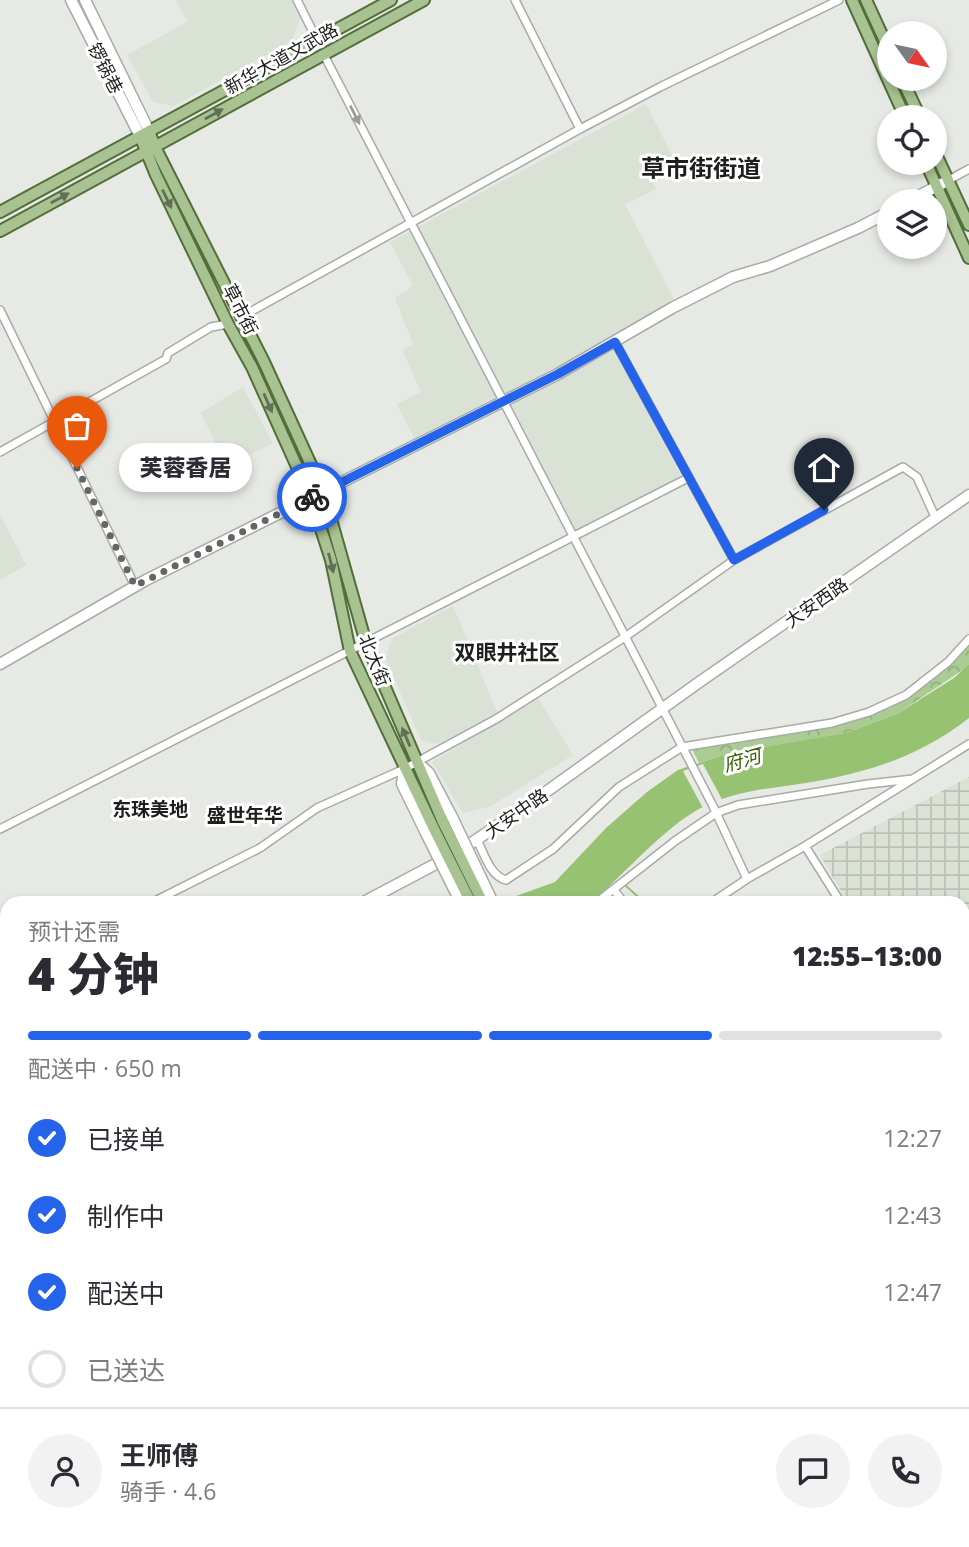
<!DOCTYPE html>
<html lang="zh">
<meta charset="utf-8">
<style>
:root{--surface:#fff;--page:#f2f2f3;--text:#2b2b33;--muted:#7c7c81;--line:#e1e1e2;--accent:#2563eb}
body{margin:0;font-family:"Open Sans","Noto Sans SC",sans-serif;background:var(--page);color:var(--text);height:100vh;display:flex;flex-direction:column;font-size:26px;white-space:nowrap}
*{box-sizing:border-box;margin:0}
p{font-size:23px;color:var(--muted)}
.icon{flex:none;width:38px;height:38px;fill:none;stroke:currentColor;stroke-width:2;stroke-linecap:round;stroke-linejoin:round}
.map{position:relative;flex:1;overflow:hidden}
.side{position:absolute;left:0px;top:896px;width:970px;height:651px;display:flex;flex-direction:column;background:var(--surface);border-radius:21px 21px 0 0;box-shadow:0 4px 10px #0003}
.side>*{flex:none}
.needle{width:46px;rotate:123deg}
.controls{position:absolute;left:877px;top:21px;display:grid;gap:14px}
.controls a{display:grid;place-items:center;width:70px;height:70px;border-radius:50%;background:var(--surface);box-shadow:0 4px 10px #0003;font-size:35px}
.pin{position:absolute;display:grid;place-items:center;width:60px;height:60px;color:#fff;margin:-72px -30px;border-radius:50% 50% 50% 0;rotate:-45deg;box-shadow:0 0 7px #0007}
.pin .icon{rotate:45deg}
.courier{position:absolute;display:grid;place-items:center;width:70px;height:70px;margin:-35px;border:5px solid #2563eb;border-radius:50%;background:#fff;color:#222;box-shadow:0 2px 9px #0007}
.bubble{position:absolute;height:49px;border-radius:24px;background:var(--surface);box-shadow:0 4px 10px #0003;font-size:23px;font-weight:800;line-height:49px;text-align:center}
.headline em{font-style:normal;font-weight:800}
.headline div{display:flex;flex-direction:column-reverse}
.headline{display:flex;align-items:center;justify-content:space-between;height:119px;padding:0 28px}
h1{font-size:46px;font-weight:800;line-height:52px}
.bar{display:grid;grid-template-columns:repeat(4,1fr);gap:10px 7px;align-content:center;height:84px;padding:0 28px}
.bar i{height:9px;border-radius:5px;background:var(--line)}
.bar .active{background:var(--accent)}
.bar p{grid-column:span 4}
.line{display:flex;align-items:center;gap:18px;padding:0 28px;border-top:2px solid var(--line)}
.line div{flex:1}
.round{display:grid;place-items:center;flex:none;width:74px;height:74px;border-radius:37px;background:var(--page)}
ol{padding:0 28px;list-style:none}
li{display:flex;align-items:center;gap:21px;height:77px}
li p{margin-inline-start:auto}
li .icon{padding:7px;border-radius:50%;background:var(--accent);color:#fff;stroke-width:4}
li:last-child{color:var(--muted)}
li i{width:38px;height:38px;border:4px solid var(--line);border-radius:50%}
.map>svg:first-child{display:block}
.built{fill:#dae1d5}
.industrial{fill:url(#industrial-grid)}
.park{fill:url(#park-crowns)}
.water{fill:#96c272}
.pier{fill:#e6e9e4}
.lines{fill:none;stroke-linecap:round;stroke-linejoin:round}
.stream{stroke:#96c272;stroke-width:2}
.street-casing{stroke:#a8aba6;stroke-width:10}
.secondary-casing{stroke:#a8aba6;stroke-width:13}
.primary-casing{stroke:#526f3a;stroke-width:14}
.street{stroke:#fff;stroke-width:7}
.secondary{stroke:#fff;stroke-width:10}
.primary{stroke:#a9c292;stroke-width:10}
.secondary-bridge-casing{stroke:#a8aba6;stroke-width:13;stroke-linecap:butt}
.primary-bridge-casing{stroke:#526f3a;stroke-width:14;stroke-linecap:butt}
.secondary-bridge{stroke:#fff;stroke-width:10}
.primary-bridge{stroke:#a9c292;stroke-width:10}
.oneway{fill:#637058}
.oneway2{fill:#999a99}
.done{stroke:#636663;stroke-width:7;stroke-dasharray:0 12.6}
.route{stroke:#2563eb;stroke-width:9}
.labels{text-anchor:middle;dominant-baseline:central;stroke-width:6;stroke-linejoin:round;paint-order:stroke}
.street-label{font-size:18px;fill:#1d1f1d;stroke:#fff}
.water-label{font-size:19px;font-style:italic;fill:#355c02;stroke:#fff}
.neighbourhood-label{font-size:19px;font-weight:bold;fill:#1d1f1d;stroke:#fff}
.quarter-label{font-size:21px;font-weight:bold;fill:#1d1f1d;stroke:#fff}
.district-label{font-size:24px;font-weight:bold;fill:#1d1f1d;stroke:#fff}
</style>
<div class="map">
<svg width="969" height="1547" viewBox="0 0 969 1547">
<defs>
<pattern id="industrial-grid" width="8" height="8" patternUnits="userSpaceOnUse" patternTransform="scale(1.75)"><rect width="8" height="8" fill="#dae1d5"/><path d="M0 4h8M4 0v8" fill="none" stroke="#bbc1b6"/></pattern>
<pattern id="park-crowns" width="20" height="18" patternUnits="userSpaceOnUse" patternTransform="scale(1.75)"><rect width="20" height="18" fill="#aacb91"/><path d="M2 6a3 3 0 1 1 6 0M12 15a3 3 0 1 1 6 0" fill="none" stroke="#92ae7d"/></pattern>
</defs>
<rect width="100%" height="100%" fill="#e6e9e4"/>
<!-- built -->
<path class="built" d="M176,0H291L300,19L292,41L174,106L153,102L127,55L187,22Z
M646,104L679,169L653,183L656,189L625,204L674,300L608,338L681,476L576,530L503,393L414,438L397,404L421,392L403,351L413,344L395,298L413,286L390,242Z
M243,387L273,443L227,466L201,413Z
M0,514L26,565L0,580Z
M453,606L497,712L438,744L421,740L385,658L393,638Z
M538,698L573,755L489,807L463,813L432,762Z
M962,1318L969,1320V1491L963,1494Z"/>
<!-- industrial -->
<path class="industrial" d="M969,777V1104L962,1093V903H848L820,855Z"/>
<!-- park -->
<path class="park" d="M969,642V664L964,669L897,714L845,733L733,752L699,763L692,749L835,725L900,700Z
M966,1361L969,1362V1398L963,1394V1366Z"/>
<!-- water -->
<path class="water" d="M969,664V718C924,753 879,769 823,780C780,789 740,787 699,809C667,826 625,872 598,897L588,903H497L555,882L606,828L647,792L678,770L733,752L845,733L897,714L954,678Z
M7,1095V1147L0,1151V1099Z"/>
<!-- pier -->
<path class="pier" d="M703,764L724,803L704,810L683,771Z"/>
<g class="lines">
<!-- stream -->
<path class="stream" d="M625,885L645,903
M962,1296L969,1298"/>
<defs>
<path id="street" d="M297,0L317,40
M515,0L580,129
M324,55L713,806L747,879
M949,180L969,169
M0,310L135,586
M241,317L580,129L660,87L839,0
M615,342L734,560
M0,452L166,359L168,353L211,327L228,324
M0,829L688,478
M477,840C484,853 490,876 506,880L553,849L619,787L682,747L832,723L869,712L906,695L948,662L969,639
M805,846L841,903
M614,890L624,903
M151,903L260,848L317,808L404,769L496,719L625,637L734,560L903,467L917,477L936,519
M596,903L675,841L716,813L738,805L868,784L913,779
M711,903L747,879L805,846L969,744
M0,995L7,991
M962,1100L969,1110
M962,1152L969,1148
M0,1177L7,1171
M0,1279L7,1275
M962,1312L969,1314
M0,1364L7,1359
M429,1540L433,1547
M209,1547L223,1540"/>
<path id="secondary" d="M71,0L140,136
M85,0L149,131
M909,201L949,180
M0,664L146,580L558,374L672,308L733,277L770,266L858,228L889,212
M419,764L429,773L452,817
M404,769L402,784L425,831
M461,850L525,807L698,683L969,495
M362,903L445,859
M0,1063L7,1062
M0,1444L7,1457
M49,1540L53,1547"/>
<path id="primary" d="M852,0L905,117
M866,0L889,50
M902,79L920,117
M149,131L155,147L264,362L323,491L366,643L443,822
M140,136L156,175L228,324L252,367L311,498L331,560L350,651L433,827
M934,150L969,225
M926,163L969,258
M0,212L391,0
M0,231L424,0
M801,1540L805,1547
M818,1540L822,1547"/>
</defs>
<!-- street casing -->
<use href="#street" class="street-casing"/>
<!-- secondary casing -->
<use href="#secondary" class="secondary-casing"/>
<!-- primary casing -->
<use href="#primary" class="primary-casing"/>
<!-- street -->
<use href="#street" class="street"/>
<!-- secondary -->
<use href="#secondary" class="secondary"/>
<!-- primary -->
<use href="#primary" class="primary"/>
<defs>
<path id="secondary-bridge" d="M452,817L493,903
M425,831L461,903"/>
<path id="primary-bridge" d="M443,822L483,903
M433,827L471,903"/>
</defs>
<!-- secondary-bridge casing -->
<use href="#secondary-bridge" class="secondary-bridge-casing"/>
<!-- primary-bridge casing -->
<use href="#primary-bridge" class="primary-bridge-casing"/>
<!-- secondary-bridge -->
<use href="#secondary-bridge" class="secondary-bridge"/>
<!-- primary-bridge -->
<use href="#primary-bridge" class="primary-bridge"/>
</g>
<!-- one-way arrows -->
<defs><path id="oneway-solid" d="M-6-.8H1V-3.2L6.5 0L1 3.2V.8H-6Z" transform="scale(1.75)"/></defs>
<g class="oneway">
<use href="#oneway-solid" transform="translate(214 114) rotate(-29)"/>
<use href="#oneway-solid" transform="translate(60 198) rotate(-29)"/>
<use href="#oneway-solid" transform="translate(167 199) rotate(64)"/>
<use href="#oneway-solid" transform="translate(268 403) rotate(66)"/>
<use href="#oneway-solid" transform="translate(331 563) rotate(76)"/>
<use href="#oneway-solid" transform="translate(406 737) rotate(-113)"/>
</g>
<use class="oneway2" href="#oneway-solid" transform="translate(355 115) rotate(63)"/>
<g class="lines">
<!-- done -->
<path class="done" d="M77,468L135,586L312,497"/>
<!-- route -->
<path class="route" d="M312,497L558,374L615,342L734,560L824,510"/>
</g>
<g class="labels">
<!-- street labels -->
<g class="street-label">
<text transform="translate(281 58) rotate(-29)">新华大道文武路</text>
<text transform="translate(106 68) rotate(63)">锣锅巷</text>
<text transform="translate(241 309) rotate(63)">草市街</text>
<text transform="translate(816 602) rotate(-35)">大安西路</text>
<text transform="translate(375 660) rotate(68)">北大街</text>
<text transform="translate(516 813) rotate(-35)">大安中路</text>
</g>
<!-- water labels -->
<g class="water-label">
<text transform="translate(742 760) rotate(-15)">府河</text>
</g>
<!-- neighbourhood labels -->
<g class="neighbourhood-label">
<text x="150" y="809">东珠美地</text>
<text x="245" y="815">盛世年华</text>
</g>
<!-- quarter labels -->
<g class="quarter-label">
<text x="507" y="652">双眼井社区</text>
</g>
<!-- district labels -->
<g class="district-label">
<text x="701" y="167">草市街街道</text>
</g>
</g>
</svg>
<div class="controls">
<a><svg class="needle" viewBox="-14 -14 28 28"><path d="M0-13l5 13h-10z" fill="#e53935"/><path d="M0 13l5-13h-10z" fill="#7c7c81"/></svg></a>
<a><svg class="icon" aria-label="locate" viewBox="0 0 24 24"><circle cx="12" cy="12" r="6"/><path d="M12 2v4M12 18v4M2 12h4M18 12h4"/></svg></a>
<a><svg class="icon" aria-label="layers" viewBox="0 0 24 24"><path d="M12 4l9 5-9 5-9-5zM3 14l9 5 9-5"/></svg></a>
</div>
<div class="pin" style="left:77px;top:468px;background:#ea580c"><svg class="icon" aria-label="bag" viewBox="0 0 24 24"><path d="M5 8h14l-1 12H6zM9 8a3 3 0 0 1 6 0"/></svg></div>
<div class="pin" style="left:824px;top:510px;background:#1f2937"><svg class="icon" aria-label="home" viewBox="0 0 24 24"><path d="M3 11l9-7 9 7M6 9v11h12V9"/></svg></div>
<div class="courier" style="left:312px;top:497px"><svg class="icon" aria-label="bike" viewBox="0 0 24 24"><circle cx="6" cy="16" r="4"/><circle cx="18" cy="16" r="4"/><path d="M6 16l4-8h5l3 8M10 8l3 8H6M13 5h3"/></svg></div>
<div class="bubble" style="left:119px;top:443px;width:133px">芙蓉香居</div>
<section class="side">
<div class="headline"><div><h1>4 分钟</h1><p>预计还需</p></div><em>12:55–13:00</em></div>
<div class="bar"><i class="active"></i><i class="active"></i><i class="active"></i><i></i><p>配送中 · 650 m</p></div>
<ol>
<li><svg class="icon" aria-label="check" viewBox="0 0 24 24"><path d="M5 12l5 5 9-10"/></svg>已接单<p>12:27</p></li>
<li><svg class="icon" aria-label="check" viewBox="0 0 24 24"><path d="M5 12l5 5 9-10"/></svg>制作中<p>12:43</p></li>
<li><svg class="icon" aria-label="check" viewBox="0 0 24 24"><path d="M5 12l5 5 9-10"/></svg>配送中<p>12:47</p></li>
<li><i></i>已送达</li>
</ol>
<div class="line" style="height:126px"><a class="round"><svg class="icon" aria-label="person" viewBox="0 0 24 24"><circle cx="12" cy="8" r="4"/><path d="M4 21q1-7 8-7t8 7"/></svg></a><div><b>王师傅</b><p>骑手 · 4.6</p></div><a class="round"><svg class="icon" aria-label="chat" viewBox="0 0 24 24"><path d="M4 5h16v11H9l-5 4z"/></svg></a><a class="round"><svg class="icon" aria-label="phone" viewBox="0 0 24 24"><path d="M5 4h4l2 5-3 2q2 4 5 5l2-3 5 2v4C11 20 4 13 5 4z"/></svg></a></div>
</section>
</div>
